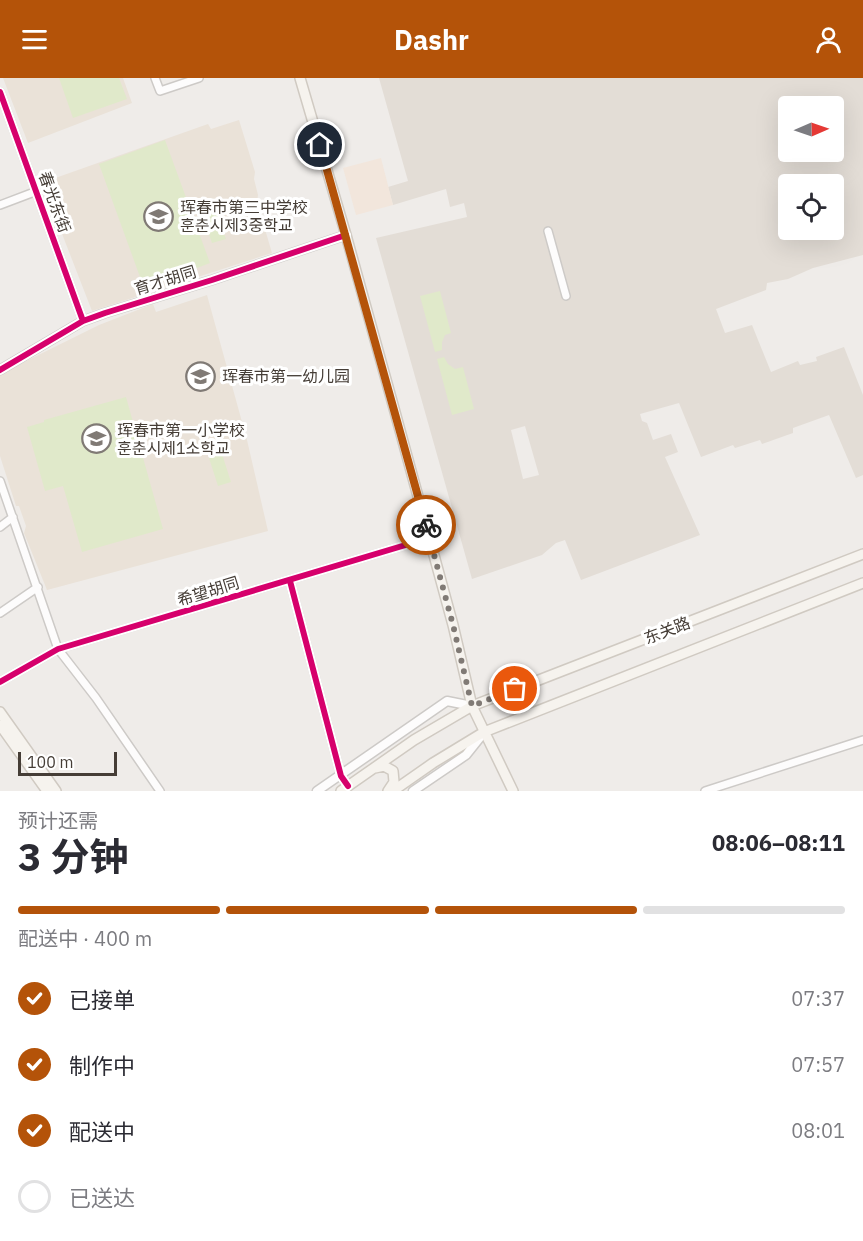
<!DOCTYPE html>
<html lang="zh">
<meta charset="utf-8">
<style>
:root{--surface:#fff;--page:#f2f2f3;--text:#2b2b33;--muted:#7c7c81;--line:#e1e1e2;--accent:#b45309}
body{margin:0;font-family:"IBM Plex Sans","Noto Sans SC","Noto Sans KR",sans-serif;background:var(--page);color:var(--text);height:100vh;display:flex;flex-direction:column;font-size:22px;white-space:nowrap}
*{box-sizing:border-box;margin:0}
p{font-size:20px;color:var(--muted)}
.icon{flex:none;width:33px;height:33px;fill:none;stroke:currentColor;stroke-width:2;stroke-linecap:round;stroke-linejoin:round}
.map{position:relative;height:713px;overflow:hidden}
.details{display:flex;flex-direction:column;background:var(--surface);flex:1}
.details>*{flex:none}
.needle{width:39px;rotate:88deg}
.fabs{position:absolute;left:778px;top:18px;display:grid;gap:12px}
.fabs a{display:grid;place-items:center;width:66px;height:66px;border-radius:6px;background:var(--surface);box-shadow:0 6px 24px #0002;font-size:30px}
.scale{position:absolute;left:18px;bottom:15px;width:99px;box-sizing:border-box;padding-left:6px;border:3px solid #453d36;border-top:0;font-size:16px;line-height:21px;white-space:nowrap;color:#453d36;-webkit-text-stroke:4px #fff;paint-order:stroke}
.pin{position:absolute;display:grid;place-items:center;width:51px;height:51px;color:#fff;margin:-26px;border:3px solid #fff;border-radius:50%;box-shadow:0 2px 6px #0007}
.courier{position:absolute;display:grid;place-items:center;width:60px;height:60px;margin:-30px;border:4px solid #b45309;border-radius:50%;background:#fff;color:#222;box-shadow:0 2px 8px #0007}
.headline em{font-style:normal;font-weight:700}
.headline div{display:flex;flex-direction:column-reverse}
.headline{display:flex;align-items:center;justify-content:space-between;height:102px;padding:0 18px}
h1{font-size:39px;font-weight:700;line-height:45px}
.bar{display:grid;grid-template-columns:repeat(4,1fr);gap:9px 6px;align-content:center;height:72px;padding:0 18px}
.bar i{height:8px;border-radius:4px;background:var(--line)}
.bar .current{background:var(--accent)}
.bar p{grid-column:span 4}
ol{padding:0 18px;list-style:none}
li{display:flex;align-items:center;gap:18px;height:66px}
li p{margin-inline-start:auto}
li .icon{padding:6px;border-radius:50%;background:var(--accent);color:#fff;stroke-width:4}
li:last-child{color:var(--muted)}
li i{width:33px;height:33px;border:3px solid var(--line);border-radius:50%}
header{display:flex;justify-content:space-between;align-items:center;height:78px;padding:0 18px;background:var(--accent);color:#fff;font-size:27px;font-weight:700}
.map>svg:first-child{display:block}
.residential{fill:#e3ddd6;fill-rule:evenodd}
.commercial{fill:#f2e6dc}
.education{fill:#eae2d8}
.green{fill:#e0e9ca}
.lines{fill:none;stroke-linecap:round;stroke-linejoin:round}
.minor-casing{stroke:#cdcac7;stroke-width:10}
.tertiary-casing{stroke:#cdcac7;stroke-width:11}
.secondary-casing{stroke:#d0cac2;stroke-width:12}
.minor{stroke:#fdfcfc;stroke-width:7}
.tertiary{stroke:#fdfcfc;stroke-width:8}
.secondary{stroke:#f6f3ee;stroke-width:9}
.cycleway-casing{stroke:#fff;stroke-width:10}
.cycleway{stroke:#d6006c;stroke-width:6}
.done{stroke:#807a75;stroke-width:6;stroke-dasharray:0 10.8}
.route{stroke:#b45309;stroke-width:8}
.labels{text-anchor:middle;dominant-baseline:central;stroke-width:6;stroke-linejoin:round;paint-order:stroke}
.street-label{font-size:16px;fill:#453d36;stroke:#fff}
.poi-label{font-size:16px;fill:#453d36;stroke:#fff;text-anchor:start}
</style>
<header><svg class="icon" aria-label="menu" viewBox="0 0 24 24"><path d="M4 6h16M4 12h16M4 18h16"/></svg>Dashr<svg class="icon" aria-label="person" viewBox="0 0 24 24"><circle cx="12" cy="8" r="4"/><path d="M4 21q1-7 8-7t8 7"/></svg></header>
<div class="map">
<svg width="863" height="713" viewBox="0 0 863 713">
<rect width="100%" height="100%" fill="#efece9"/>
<!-- residential -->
<path class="residential" d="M379,0H863V177L813,190L788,201L767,205L766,212L716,231L725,255L752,247L771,294L798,283L800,287L817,283L816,279L844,269L863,317V397L856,400L829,337L793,350V355L762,366L760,362L735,370L733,367L701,379L679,325L640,336L642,343L647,345L653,362L671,356L678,374L665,379L700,457L581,502L565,462L556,465L542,477L472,501L376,160L467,139L464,125L450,129L446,111L393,127L388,109L408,103ZM789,28H834V74H789ZM789,106H834V152H789ZM525,348L539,397L523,401L511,352Z"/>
<!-- commercial -->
<path class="commercial" d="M381,80L393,127L356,137L343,90Z"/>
<!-- education -->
<path class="education" d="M3,0H123L132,25L28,65Z
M239,42L255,94L254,101L258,117L257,124L272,175L92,233L59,148V143L44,104L208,46L211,51Z
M207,217L247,362L268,453L47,512L24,455L26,448L19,428H16L0,378V296L99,247L153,226L156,234Z"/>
<!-- green -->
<path class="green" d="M59,0H119L127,21L73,40Z
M165,62L210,185L144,210L99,86Z
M216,134L226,161L212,165L203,139Z
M440,213L451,255L445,257L442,264V272L435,274L420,218Z
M444,279L448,286L455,291L463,289L474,331L452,337L437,281Z
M126,319L163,451L82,474L63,408L45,413L27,349L44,344V342Z
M222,376L231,404L218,408L209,380Z"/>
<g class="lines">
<defs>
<path id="minor" d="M155,0L160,13L199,0
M0,14L83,243
M0,127L37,113
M548,153L566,218
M0,403L58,571L96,620L160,713
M0,449L13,439
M290,503L341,698L348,708
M0,535L38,509
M0,604L58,571L429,460
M705,713L863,662"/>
<path id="tertiary" d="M0,292L83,243L105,235L212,202L346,157
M317,713L447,623L472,628
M413,713L466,677L482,657"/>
<path id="secondary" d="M300,0L346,157L395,334L453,547L472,628L513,713
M0,634L56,713
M0,647L47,713
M375,690L384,688L393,693L394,704L388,713
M341,713L414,662L472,628L863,476
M393,713L433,685L484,654L863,505"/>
</defs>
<!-- minor casing -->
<use href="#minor" class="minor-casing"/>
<!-- tertiary casing -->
<use href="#tertiary" class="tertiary-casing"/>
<!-- secondary casing -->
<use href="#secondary" class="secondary-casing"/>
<!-- minor -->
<use href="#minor" class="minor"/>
<!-- tertiary -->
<use href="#tertiary" class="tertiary"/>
<!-- secondary -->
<use href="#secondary" class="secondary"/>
<defs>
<path id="cycleway" d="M0,14L83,243
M0,292L83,243L105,235L212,202L346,157
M290,503L341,698L348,708
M0,604L58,571L429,460"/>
</defs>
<!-- cycleway casing -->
<use href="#cycleway" class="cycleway-casing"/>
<!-- cycleway -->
<use href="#cycleway" class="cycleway"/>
</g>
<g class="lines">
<!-- done -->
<path class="done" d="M426,447L453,547L472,628L515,611"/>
<!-- route -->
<path class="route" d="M320,67L426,447"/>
</g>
<!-- icons -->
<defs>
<symbol id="school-ring" viewBox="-11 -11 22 22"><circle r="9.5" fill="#fff" stroke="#807a75" stroke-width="1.5"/><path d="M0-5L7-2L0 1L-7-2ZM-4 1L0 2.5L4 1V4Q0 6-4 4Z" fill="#807a75"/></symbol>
</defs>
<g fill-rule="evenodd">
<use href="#school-ring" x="142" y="122" width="33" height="33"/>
<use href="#school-ring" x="184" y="282" width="33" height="33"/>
<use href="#school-ring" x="80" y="344" width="33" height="33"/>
</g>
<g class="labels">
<!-- street labels -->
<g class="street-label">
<text transform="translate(55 124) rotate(70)">春光东街</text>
<text transform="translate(165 202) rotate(-17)">育才胡同</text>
<text transform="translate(208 513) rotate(-17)">希望胡同</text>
<text transform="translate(667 552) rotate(-21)">东关路</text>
</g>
<!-- poi labels -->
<g class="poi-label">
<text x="180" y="129">珲春市第三中学校<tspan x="180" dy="18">훈춘시제3중학교</tspan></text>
<text x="222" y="298">珲春市第一幼儿园</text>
<text x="117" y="352">珲春市第一小学校<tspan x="117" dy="18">훈춘시제1소학교</tspan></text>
</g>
</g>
</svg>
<div class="fabs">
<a><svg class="needle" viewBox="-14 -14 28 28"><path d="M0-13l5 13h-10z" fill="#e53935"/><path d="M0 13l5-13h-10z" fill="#7c7c81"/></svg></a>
<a><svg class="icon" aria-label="locate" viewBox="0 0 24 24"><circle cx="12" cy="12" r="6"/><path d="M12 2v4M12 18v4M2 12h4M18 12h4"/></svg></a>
</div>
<div class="scale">100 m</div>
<div class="pin" style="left:515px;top:611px;background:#ea580c"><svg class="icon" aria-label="bag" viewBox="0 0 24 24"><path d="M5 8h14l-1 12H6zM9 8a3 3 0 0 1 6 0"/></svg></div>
<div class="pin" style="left:320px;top:67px;background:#1f2937"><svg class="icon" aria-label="home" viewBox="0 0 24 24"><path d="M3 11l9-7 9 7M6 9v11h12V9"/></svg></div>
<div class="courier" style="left:426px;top:447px"><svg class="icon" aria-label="bike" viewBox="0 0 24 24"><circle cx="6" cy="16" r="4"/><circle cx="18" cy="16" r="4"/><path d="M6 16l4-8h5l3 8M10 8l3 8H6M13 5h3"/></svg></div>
</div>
<section class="details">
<div class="headline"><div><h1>3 分钟</h1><p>预计还需</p></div><em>08:06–08:11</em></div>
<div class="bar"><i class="current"></i><i class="current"></i><i class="current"></i><i></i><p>配送中 · 400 m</p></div>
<ol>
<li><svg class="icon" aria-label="check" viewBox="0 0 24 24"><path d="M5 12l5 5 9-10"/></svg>已接单<p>07:37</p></li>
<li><svg class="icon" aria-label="check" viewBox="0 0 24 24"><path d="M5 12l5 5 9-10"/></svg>制作中<p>07:57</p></li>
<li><svg class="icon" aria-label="check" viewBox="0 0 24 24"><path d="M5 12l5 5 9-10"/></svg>配送中<p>08:01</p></li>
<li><i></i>已送达</li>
</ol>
</section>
